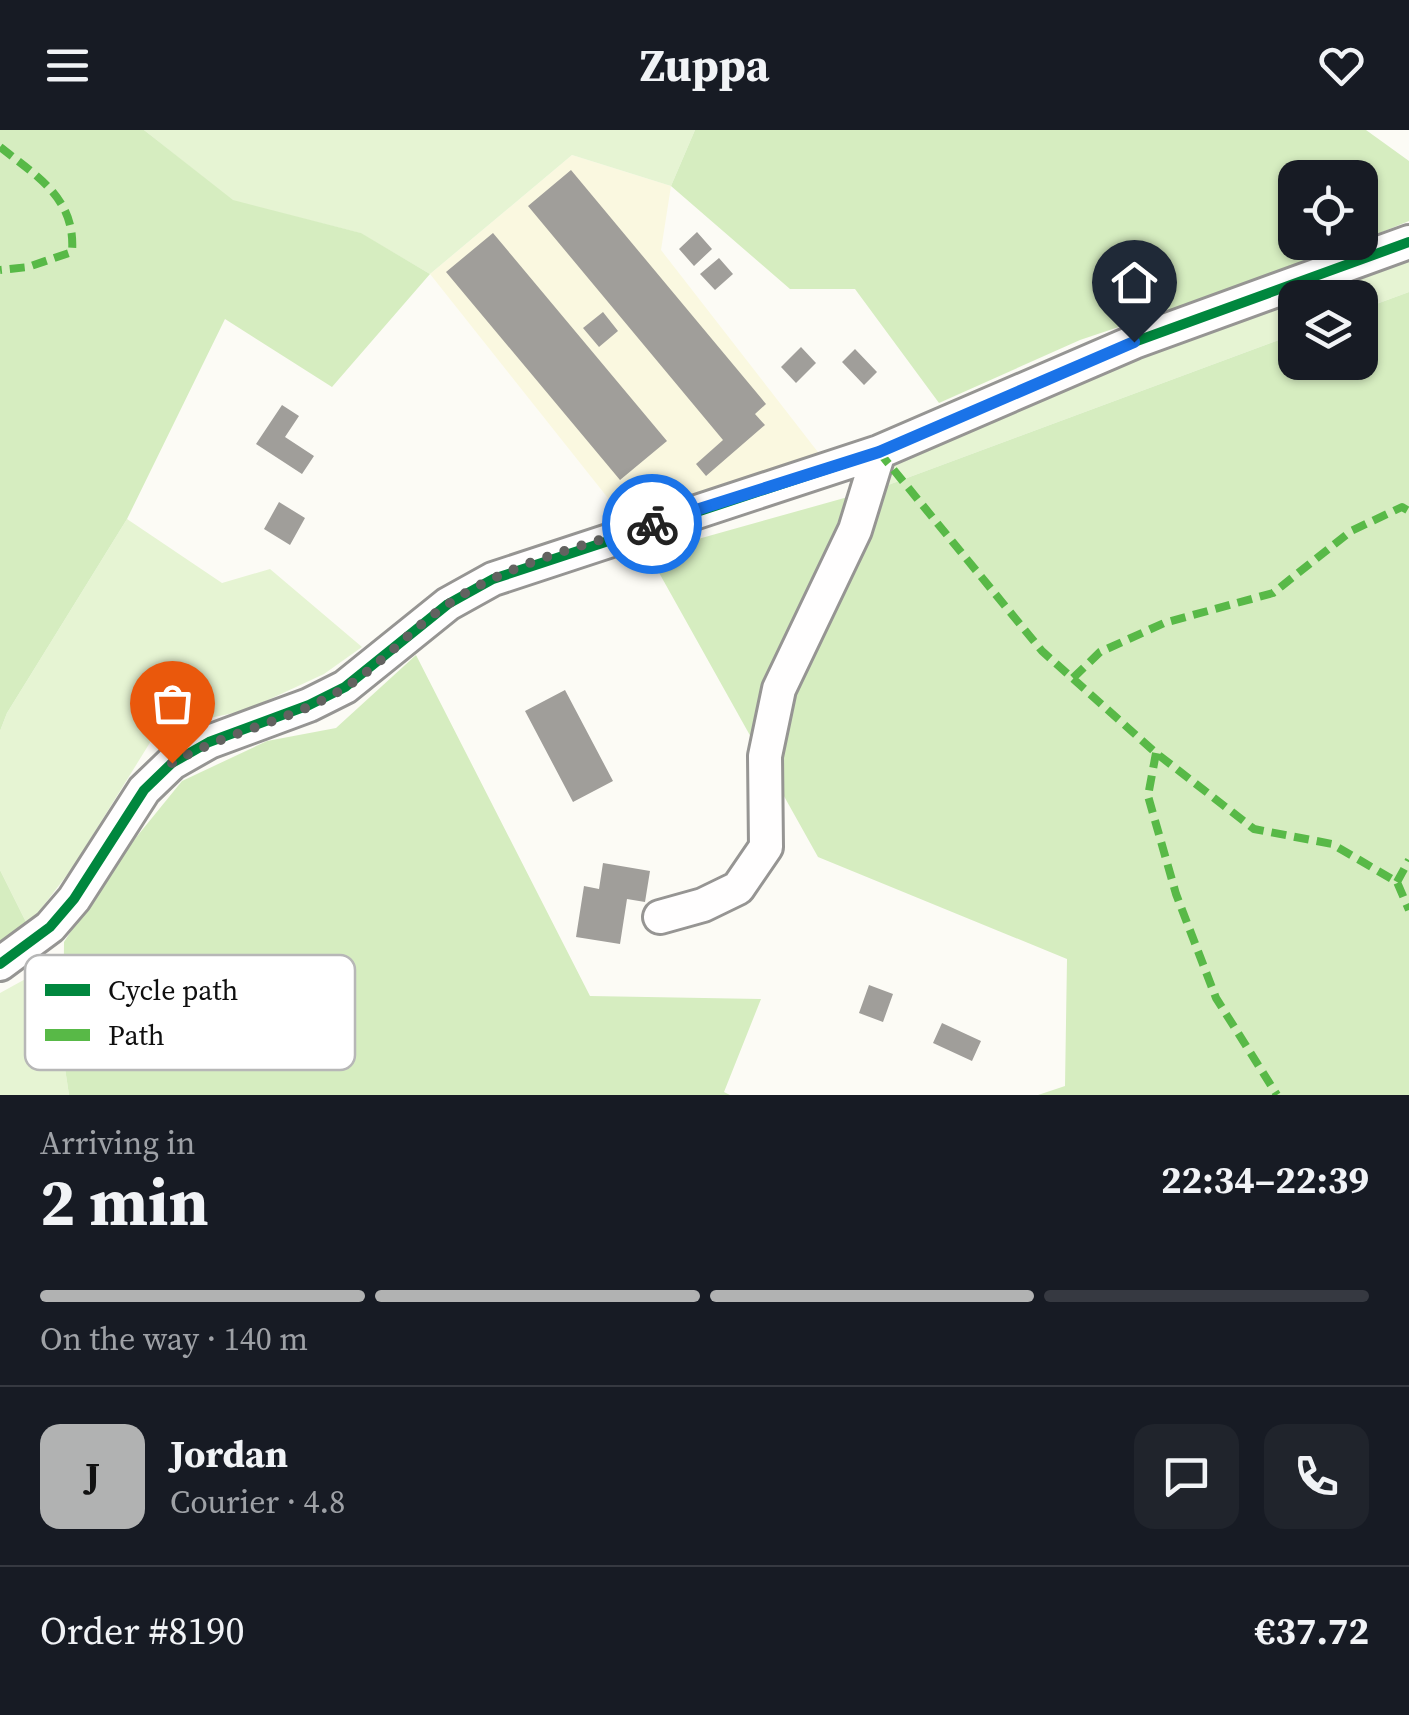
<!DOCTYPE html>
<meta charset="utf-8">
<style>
:root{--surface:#171b24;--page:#20242c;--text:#f1f3f6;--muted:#9ea1a6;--line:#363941;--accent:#b1b2b2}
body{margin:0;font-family:"Source Serif 4",serif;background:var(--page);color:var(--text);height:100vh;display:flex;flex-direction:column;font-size:38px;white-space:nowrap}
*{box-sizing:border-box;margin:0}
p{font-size:32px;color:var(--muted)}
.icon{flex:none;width:55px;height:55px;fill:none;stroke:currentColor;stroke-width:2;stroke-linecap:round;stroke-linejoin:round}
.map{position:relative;height:965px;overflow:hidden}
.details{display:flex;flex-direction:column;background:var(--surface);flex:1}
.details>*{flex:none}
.tools{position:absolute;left:1278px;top:30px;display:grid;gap:20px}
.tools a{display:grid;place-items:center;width:100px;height:100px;border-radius:20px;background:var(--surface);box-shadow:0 2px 8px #0004;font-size:50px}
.pin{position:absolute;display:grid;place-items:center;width:85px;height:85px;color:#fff;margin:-102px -42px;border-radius:50% 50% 50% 0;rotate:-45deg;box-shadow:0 0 10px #0007}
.pin .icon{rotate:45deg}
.courier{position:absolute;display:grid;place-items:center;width:100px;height:100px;margin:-50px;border:8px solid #1a73e8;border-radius:50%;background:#fff;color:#222;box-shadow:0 2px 12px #0007}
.summary em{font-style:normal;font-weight:700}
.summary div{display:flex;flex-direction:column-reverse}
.summary{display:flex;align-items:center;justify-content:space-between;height:170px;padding:0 40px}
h1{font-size:65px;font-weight:700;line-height:75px}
.bar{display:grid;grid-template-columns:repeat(4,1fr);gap:15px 10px;align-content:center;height:120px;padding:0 40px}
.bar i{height:12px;border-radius:8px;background:var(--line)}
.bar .active{background:var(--accent)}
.bar p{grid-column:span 4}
.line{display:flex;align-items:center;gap:25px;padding:0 40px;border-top:2px solid var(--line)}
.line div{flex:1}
.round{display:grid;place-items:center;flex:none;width:105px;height:105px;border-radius:20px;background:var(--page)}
header{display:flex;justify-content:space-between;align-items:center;height:130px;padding:0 40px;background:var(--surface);font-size:45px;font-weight:700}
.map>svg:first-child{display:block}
.farmland{fill:#faf8e0}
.green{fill:#e6f4d3}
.forest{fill:#d6edc0;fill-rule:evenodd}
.building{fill:#a09e9a}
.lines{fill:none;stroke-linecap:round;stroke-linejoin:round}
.minor-casing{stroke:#969593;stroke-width:38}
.minor{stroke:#fffefe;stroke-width:32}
.quiet{stroke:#58b947;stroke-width:8;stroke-dasharray:15 8;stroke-linecap:butt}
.cycleway-casing{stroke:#fff;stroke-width:16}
.cycleway{stroke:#00873e;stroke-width:10}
.done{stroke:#626260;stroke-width:10;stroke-dasharray:0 18}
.route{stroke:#1a73e8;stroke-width:12}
.key{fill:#fff;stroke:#b7b7b7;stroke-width:2.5}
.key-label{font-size:28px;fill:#0f0f0f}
</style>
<header><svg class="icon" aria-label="menu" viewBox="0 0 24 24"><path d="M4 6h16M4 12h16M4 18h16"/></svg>Zuppa<svg class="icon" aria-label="heart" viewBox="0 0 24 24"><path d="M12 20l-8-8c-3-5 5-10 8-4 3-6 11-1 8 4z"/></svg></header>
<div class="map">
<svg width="1409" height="965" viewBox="0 0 1409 965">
<rect width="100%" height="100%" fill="#fcfbf5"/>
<!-- farmland -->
<path class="farmland" d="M572,25L671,56L661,120L821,326L623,387L430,144Z"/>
<!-- green -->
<path class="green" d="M144,0H695L671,56L572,25L430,144L360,103L233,71Z
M1409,128V162L1360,180V168H1302Z
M1295,170V204L880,358L891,329L1152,219Z
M127,389L222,453L270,439L362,517L324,544L244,581L159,598L73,737L28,796L0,740V601L7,583Z
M40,841L62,860L63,925L69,965H0V863Z"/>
<!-- forest -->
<path class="forest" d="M0,0H144L233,70L361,103L430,144L332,257L225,189L127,389L7,583L0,601Z
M695,0H1366L1409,31V91L1294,138L1080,210L939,273L855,159H790L671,56ZM1295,48H1360V112H1295Z
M1409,162V965H1038L1065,956L1067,829L818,727L648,423L880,358L1295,204V232H1360V180Z
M416,525L590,866L761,869L724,962L730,965H69L63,925L64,812L112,737L182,651L267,611L336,598Z
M0,740L28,796L0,813Z"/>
<!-- building -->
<path class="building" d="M571,40L766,274L755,284L765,295L706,346L696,334L723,310L528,76Z
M697,102L712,119L694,136L679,119Z
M493,103L667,311L620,350L446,142Z
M719,128L733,144L715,160L700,144Z
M603,182L618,201L599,217L583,198Z
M801,217L816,233L796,253L781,237Z
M855,219L877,242L864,255L842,232Z
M282,275L299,286L285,307L314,326L302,344L256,314Z
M279,372L305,388L290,415L264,399Z
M565,560L613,651L573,672L525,581Z
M603,733L650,741L645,772L627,769L620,814L576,807L584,756L599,759Z
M869,855L893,864L883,892L859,883Z
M942,893L981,911L972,931L933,913Z"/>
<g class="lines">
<defs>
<path id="minor" d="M660,787L703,775L738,758L766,717L765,626L779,559L855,400L879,322
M0,834L50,797L74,769L144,660L172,633L209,612L309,575L345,557L448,474L493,449L879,322L1134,212L1409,112"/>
</defs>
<!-- minor casing -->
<use href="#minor" class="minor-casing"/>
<!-- minor -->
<use href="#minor" class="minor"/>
<!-- quiet -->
<path class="quiet" d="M0,17C38,47 76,69 72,122L28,137L0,140
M879,322L1042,521L1156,623L1254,699L1332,714L1397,752L1409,780
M1073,548L1100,522L1164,493L1273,463L1351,401L1402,377L1409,381
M1156,623L1148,666L1176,764L1216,868L1277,965
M1397,752L1409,730"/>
<defs>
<path id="cycleway" d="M0,834L50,797L74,769L144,660L172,633L209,612L309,575L345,557L448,474L493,449L879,322L1134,212L1409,112"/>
</defs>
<!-- cycleway casing -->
<use href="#cycleway" class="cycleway-casing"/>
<!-- cycleway -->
<use href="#cycleway" class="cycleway"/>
</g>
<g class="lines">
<!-- done -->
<path class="done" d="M172,633C227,601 293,591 346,557C383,533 411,499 447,475C507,433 584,416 652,394"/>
<!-- route -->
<path class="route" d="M652,394L879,322L1134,212"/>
</g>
<!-- legend -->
<rect x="25" y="825" width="330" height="115" rx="15" class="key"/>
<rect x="45" y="854" width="45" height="12" fill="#00873e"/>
<rect x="45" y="899" width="45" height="12" fill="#58b947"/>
<g class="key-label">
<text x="108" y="870">Cycle path</text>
<text x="108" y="915">Path</text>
</g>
</svg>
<div class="tools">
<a><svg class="icon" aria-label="locate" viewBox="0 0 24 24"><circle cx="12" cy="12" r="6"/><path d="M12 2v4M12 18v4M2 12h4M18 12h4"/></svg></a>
<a><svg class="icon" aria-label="layers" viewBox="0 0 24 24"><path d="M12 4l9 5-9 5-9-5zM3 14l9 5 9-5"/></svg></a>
</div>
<div class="pin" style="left:172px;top:633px;background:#ea580c"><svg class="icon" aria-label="bag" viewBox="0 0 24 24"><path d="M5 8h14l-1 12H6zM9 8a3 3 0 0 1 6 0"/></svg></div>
<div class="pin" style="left:1134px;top:212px;background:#1f2937"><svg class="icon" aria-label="home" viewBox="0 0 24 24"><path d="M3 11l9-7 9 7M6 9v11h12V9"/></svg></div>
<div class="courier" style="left:652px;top:394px"><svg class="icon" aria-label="bike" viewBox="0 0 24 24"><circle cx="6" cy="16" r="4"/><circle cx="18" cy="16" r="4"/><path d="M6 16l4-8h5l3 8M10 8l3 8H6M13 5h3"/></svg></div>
</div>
<section class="details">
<div class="summary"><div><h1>2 min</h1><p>Arriving in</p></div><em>22:34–22:39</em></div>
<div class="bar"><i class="active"></i><i class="active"></i><i class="active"></i><i></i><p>On the way · 140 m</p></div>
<div class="line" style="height:180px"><b class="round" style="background:var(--accent);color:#111">J</b><div><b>Jordan</b><p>Courier · 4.8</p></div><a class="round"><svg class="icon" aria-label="chat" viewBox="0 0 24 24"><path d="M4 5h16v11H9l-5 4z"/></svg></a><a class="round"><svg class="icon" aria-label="phone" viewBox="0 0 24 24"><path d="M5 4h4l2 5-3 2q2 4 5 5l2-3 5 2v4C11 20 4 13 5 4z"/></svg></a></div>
<div class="line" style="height:130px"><div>Order #8190</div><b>€37.72</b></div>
</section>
